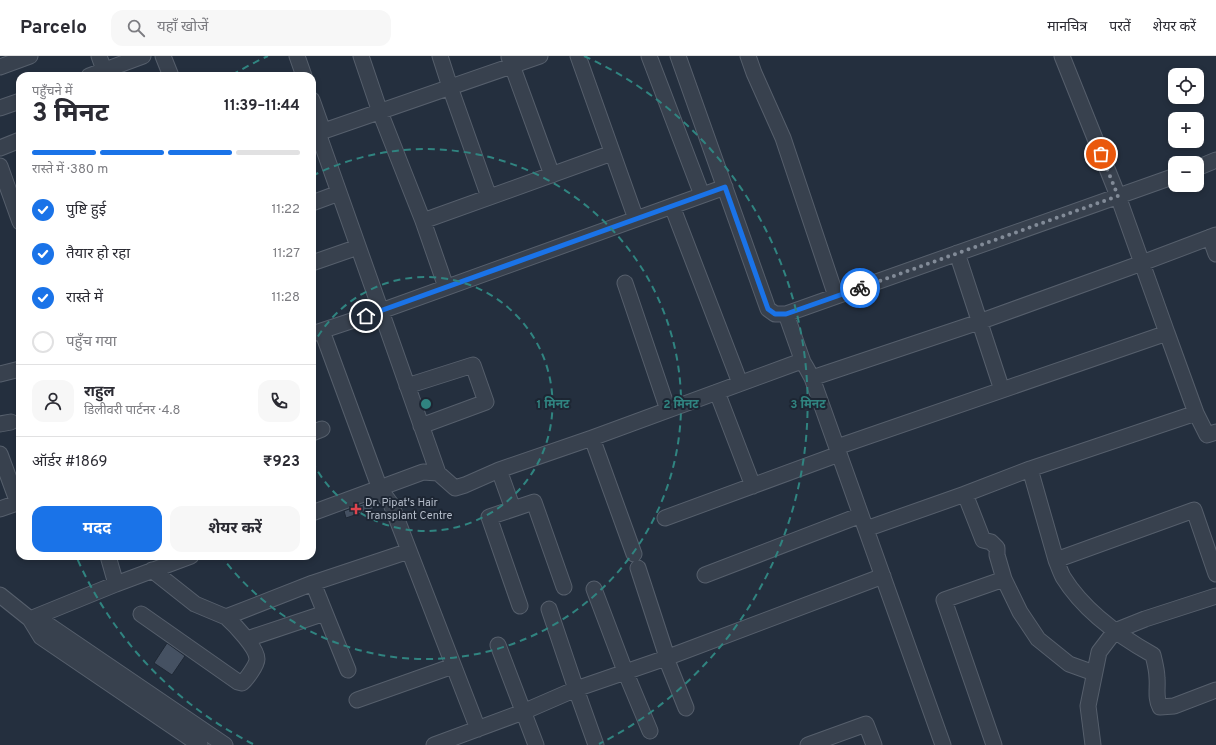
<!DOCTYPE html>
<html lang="hi">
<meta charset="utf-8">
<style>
:root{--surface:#fff;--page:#f7f7f7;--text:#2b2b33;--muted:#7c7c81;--line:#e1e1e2;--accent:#1a73e8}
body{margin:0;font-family:Overpass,"Noto Sans Devanagari",sans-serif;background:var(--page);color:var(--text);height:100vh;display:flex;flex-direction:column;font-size:15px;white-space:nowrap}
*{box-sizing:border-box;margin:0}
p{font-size:13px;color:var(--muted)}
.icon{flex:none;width:22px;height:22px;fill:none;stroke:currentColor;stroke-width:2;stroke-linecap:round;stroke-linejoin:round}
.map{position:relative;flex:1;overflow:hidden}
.sheet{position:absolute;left:16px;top:16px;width:300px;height:488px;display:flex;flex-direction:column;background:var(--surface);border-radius:12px;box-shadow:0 2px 6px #0003}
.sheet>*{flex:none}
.controls{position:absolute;left:1168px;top:12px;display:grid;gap:8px}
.controls a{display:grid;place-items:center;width:36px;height:36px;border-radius:8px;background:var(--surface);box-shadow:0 2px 6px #0003;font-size:20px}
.pin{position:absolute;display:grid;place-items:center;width:34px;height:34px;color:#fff;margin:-17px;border:2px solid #fff;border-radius:50%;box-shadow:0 1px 4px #0007}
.courier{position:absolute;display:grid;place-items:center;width:40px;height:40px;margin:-20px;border:3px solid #1a73e8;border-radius:50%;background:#fff;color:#222;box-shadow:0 1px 5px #0007}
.head em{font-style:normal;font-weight:700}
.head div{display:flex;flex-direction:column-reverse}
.head{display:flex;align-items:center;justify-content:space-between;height:68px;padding:0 16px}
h1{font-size:26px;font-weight:700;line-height:30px}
.bar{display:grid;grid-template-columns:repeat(4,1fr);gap:6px 4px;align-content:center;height:48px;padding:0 16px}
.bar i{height:5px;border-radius:3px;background:var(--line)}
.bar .on{background:var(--accent)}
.bar p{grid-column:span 4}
.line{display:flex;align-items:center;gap:10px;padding:0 16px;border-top:1px solid var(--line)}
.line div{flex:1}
.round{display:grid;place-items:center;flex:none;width:42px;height:42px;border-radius:12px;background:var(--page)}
ol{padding:0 16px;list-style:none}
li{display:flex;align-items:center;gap:12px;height:44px}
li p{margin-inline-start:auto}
li .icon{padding:4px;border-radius:50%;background:var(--accent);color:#fff;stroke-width:4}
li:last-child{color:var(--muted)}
li i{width:22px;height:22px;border:2px solid var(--line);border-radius:50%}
.action{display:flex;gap:8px;margin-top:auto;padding:8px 16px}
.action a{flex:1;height:46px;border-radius:12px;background:var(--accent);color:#fff;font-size:16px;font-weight:700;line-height:46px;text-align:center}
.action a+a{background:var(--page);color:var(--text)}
header{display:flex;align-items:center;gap:24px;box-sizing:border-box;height:56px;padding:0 20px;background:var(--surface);border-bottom:1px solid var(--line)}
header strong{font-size:19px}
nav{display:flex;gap:22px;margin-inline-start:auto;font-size:14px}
.search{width:280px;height:36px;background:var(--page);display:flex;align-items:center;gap:10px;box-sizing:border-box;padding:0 14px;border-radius:12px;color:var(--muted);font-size:15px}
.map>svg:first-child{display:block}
.building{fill:#455162;stroke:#1f2835}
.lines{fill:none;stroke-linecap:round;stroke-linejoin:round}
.minor-casing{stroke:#565f6c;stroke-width:17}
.minor{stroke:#38414e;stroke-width:15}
.done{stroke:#828b98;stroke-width:4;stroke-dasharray:0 7.2}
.route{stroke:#1a73e8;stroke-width:5}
.ring{fill:none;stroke:#308480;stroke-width:2;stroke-dasharray:7 5}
.health-dot{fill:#e0444e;stroke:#1d2633;stroke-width:1.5}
.labels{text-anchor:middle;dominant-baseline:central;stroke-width:4;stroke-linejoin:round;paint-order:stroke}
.poi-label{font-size:11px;fill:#b4bcc9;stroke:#1d2633;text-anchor:start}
.centre{fill:#308480;stroke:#1d2633;stroke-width:2}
.ring-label{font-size:12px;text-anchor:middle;font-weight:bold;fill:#308480;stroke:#1d2633;stroke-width:4;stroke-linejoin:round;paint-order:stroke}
</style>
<header>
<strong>Parcelo</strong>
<div class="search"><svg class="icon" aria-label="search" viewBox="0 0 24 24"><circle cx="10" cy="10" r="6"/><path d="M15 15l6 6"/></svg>यहाँ खोजें</div>
<nav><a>मानचित्र</a><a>परतें</a><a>शेयर करें</a></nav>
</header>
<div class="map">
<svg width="1216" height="689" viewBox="0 0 1216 689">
<rect width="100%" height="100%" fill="#242f3e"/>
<!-- building -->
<path class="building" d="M376,443L381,450L346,462L344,455Z
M167,587L185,600L172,619L154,607Z"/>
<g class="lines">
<defs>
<path id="minor" d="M99,0L104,14
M163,0L171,20
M297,0L304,20
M361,0L380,56L423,165L446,231
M440,0L450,31L489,141
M578,0L636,163
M649,0L702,139
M678,0L768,253L775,258H786
M748,0L754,17L783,82L836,240
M509,1L552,119
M0,11L30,0
M89,20L143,0
M312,44L323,75
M0,52L20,45
M0,92L20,84
M0,110L20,166
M1197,112L1216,104
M312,147L339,137
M672,150L740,327
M423,165L612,97
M1210,181L1216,198
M957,197L1002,334
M312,207L358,191
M625,227L668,354
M322,275L380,433L391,448L478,673
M312,278L381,255L318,77L540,0
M803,306L786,258L1175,120
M0,318L20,313
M812,322L979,266L1142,207L1216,179
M407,330L473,309L486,346L421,370
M717,336L753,430
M1196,357L1207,379L1216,376
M0,368L11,366
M312,377L322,373
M592,382L634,498
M837,391L1167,277L1118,140L1062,0
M0,398L18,447
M1030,413L1056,504
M499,414L513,453
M438,417L381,255L725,131
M965,438L983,484L991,486L997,492V499L1004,523
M0,453L20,446
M312,457L423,416L438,417L455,432L465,429L499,414L592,382L796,307L803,306L806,311L812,322L943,689
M665,462L839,398
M866,473L965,438L1030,413L1196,357L1167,277
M108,500L116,528
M638,512L667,601L666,602L686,652
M152,514L195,548L226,561L313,527L409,495
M1216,518L1194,454L1056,504C1058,509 1060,515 1063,521C1084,555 1119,580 1153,599C1155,607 1157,615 1157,622C1158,632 1155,642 1160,651L1174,650L1216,634
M705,519L861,459
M313,527L348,614
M594,533L625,615L650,675
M0,539L30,563L47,568L225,689
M520,550L489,461L534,446L564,531
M549,553L576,633L596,689
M141,558L238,626L242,627C246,624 257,609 257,603C257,592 235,569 226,561
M30,563L41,581L200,689
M30,563L116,528L191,500
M247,583L325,557
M498,589L536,689
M357,644L453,610
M434,689L523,656L576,633L666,602L883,520
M808,689L866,668L874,689
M994,689L944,544L1004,523L1020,556L1038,583L1069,608L1094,617
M1093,689L1088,650L1099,596L1115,575L1145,563L1216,540"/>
</defs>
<!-- minor casing -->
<use href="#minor" class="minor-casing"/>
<!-- minor -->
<use href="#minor" class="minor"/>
</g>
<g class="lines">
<!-- done -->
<path class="done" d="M860,232L1118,140L1101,98"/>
<!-- route -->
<path class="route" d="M366,260L725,131L768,253L775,258H786L860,232"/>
</g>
<!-- distance rings -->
<g class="ring">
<path d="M312 291A127 127 0 1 1 312 405"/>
<path d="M312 120A255 255 0 1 1 222 501"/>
<path d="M253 688A382 382 0 0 1 76 500M232 19A382 382 0 0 1 268 0M584 0A382 382 0 0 1 599 688"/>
</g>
<!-- markers -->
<path class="health-dot" d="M354 447h4v4h4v4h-4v4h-4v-4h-4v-4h4z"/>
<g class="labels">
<!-- poi labels -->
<g class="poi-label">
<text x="365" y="447">Dr. Pipat's Hair<tspan x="365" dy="13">Transplant Centre</tspan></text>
</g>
</g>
<circle cx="426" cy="348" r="6" class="centre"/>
<g class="ring-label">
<text x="553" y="352">1 मिनट</text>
<text x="681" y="352">2 मिनट</text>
<text x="808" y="352">3 मिनट</text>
</g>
</svg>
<div class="controls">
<a><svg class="icon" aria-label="locate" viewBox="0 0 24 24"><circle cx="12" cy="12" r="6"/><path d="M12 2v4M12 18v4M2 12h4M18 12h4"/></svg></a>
<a>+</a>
<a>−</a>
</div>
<div class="pin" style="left:1101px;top:98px;background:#ea580c"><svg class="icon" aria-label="bag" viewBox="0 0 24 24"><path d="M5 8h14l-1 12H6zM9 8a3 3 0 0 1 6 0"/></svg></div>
<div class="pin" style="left:366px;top:260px;background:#1f2937"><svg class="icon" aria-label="home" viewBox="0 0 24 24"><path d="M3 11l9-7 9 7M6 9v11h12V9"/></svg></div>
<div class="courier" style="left:860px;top:232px"><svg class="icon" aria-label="bike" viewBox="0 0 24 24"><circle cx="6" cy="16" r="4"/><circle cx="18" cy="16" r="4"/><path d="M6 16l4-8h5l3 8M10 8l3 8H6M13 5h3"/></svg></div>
<section class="sheet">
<div class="head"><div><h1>3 मिनट</h1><p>पहुँचने में</p></div><em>11:39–11:44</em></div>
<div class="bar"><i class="on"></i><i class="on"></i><i class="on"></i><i></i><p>रास्ते में · 380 m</p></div>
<ol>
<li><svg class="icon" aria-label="check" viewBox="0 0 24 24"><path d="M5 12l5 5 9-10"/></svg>पुष्टि हुई<p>11:22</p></li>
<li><svg class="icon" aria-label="check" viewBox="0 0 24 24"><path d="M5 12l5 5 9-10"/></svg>तैयार हो रहा<p>11:27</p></li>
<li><svg class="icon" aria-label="check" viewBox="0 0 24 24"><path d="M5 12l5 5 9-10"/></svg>रास्ते में<p>11:28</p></li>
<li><i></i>पहुँच गया</li>
</ol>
<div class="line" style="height:72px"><a class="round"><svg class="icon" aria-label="person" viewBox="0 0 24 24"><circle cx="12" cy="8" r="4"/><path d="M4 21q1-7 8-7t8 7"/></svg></a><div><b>राहुल</b><p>डिलीवरी पार्टनर · 4.8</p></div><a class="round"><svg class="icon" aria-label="phone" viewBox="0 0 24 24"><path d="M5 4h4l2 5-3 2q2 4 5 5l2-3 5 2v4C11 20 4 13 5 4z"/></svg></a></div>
<div class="line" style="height:52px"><div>ऑर्डर #1869</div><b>₹923</b></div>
<div class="action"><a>मदद</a><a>शेयर करें</a></div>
</section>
</div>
